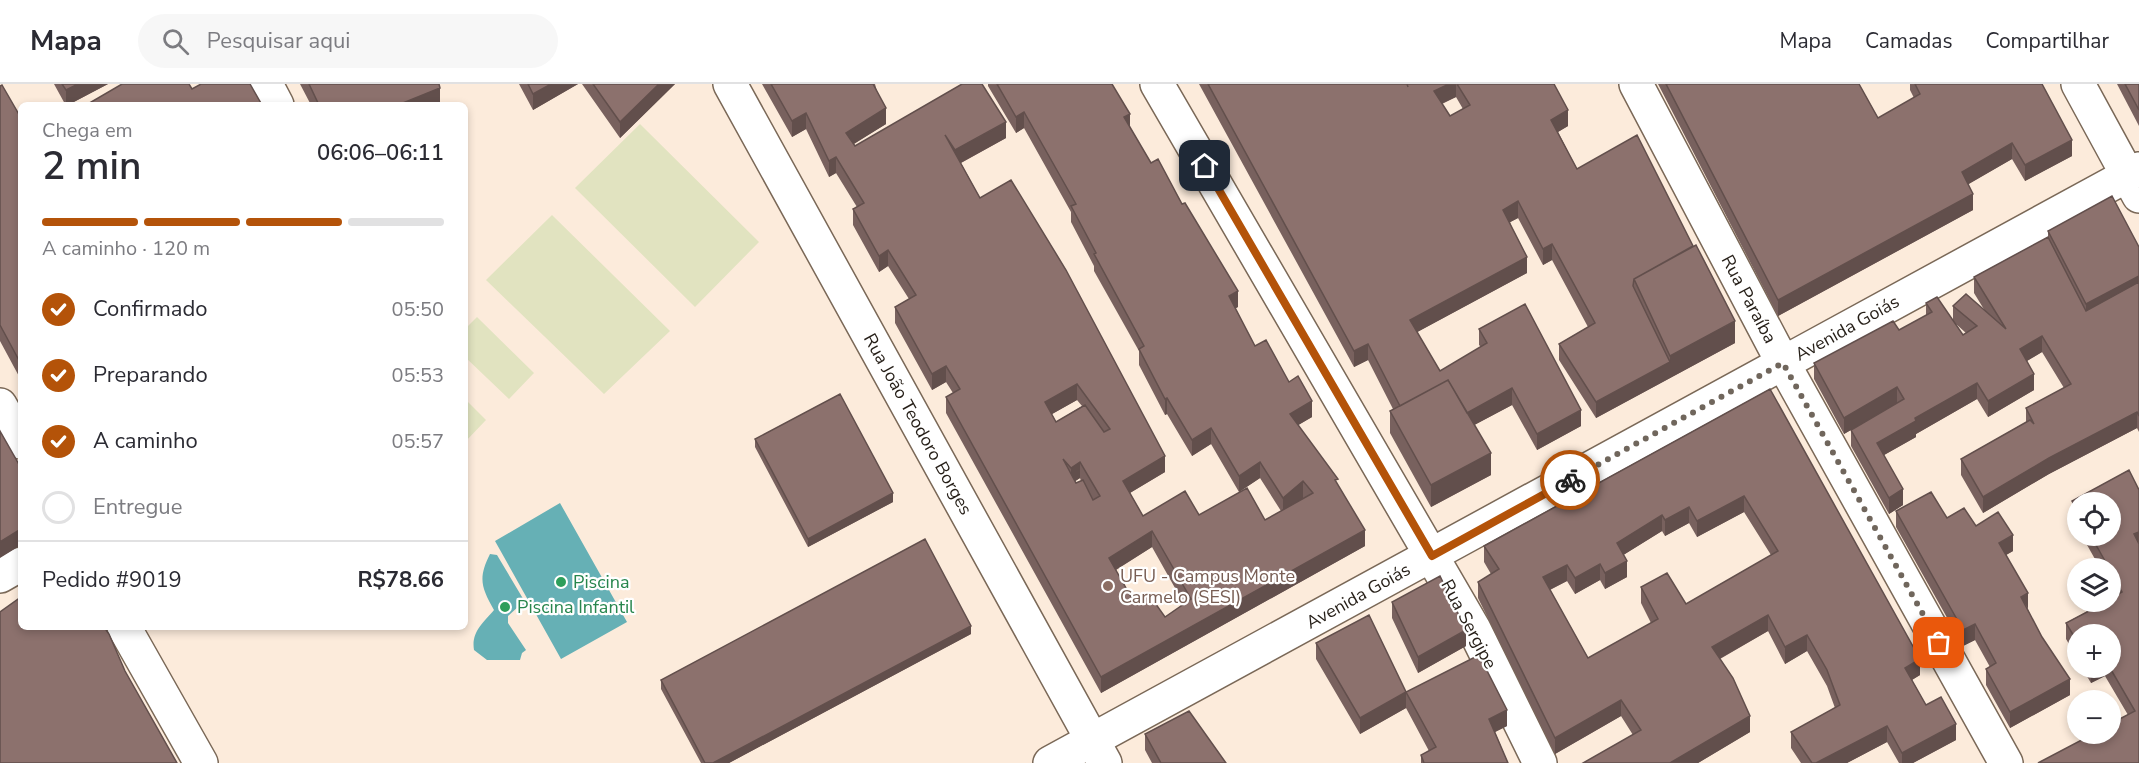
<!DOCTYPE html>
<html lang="pt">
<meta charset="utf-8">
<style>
:root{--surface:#fff;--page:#f7f7f7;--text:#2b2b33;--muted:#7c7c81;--line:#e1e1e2;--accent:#b45309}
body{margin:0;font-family:"Nunito Sans",sans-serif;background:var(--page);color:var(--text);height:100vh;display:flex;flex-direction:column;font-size:22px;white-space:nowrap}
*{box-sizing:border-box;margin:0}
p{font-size:20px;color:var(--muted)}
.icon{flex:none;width:33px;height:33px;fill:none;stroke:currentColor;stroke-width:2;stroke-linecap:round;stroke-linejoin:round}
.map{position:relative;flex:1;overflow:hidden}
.details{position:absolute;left:18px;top:18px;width:450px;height:528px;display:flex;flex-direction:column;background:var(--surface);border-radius:9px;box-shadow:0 3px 9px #0003}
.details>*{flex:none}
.controls{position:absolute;left:2067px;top:408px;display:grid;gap:12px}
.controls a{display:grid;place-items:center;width:54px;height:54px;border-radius:50%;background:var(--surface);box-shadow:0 3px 9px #0003;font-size:30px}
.pin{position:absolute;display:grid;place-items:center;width:51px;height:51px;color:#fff;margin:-26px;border-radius:12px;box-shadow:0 3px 9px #0006}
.courier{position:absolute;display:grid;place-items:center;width:60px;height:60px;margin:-30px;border:4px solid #b45309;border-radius:50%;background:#fff;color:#222;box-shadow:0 2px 8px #0007}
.overview em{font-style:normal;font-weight:600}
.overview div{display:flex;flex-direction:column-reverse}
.overview{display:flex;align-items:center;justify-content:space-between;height:102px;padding:0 24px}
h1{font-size:39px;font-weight:600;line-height:45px}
.bar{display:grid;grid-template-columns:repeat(4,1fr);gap:9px 6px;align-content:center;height:72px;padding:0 24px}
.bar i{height:8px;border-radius:4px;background:var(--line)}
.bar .current{background:var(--accent)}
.bar p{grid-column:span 4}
.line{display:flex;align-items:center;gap:15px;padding:0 24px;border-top:2px solid var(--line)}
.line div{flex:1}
ol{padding:0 24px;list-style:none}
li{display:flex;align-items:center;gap:18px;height:66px}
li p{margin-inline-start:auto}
li .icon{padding:6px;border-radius:50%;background:var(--accent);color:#fff;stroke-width:4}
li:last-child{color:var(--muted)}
li i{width:33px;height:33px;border:3px solid var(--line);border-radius:50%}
header{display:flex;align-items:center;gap:36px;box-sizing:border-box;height:84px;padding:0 30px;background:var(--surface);border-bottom:2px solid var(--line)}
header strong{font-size:28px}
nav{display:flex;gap:33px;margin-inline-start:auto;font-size:21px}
.search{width:420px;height:54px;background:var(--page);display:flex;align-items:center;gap:15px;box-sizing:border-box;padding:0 21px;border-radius:33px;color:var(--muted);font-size:22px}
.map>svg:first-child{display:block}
.green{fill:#e1e3c0}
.water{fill:#66b0b5}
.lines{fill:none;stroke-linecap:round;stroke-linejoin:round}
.minor-casing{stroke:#7a6857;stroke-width:36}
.minor{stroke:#fff;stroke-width:33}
.wall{fill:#78615e;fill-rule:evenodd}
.shaded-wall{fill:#624f4c}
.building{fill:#8c716d;stroke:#624f4c;stroke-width:1.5;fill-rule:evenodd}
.done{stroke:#70665c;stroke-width:6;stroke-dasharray:0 10.8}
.route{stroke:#b45309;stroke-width:8}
.leisure-dot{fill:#2e9e5b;stroke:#fff;stroke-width:2}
.education-dot{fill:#8d6e63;stroke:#fff;stroke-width:2}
.labels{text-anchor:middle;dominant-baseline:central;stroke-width:4.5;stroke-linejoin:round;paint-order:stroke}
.street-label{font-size:18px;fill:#251e17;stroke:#fff}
.education-label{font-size:18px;fill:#785e54;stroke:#fff;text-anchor:start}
.leisure-label{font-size:18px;fill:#27864d;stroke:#fff;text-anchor:start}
</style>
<header>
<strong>Mapa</strong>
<div class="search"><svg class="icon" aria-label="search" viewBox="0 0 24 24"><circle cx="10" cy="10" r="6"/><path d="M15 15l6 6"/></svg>Pesquisar aqui</div>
<nav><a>Mapa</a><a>Camadas</a><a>Compartilhar</a></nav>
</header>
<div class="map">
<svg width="2139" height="679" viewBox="0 0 2139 679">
<rect width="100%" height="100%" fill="#fcebdb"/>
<!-- green -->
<path class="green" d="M640,40L759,158L695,223L575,104Z
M552,131L670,247L604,310L486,196Z
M477,233L534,289L509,315L465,273V245Z
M465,315L486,336L465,358Z"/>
<!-- water -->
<path class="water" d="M560,419L627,538L561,575L495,457Z
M490,470L497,471L528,523L519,522L508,532V539L526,566L522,569L520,576H487L474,566C471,548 483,539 494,526C481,503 478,494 490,470Z"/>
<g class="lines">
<defs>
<path id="minor" d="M266,0L277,21
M730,0L1105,679
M1157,0L1474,545L1540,679
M1636,0L1783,279L2006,679
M2078,0L2139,112
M0,321L21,358
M0,492L21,480
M124,543L201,679
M1050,679L2139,85"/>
</defs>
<!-- minor casing -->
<use href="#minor" class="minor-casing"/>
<!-- minor -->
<use href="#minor" class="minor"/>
</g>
<!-- wall -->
<path class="wall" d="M54,0H108L72,19L65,20Z
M300,0H439L440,20L437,21H311Z
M519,0H578L533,26Z
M582,0H675L620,54Z
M762,0H875L886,40L853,60L855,62L1006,54L961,79L980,114L1165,388L1130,409L1143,432L1199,431L1265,436L1281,427L1260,394L1239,408L1211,360L1192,372L1167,330L1165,331L1139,281V267L1094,187V182L1071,138V128L1024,44L1016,49L988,2V0H1112L1130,43L1151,79L1182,120L1238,223L1235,224L1255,262L1289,298L1312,333L1298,341L1338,401L1365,462L1101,609L946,329V313L953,309L946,298L932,306L895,239V223L909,215L888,182L879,188L853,141V125L857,123L836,89L829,93L806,45L792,53ZM1077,316L1082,322L1056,338L1052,330ZM1080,394L1081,397L1076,399L1075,397ZM1152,463L1184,520L1165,533L1134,518L1116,486Z
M1199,0H1554L1568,42L1558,48L1577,85L1735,259L1596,334L1559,276V260L1588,243L1552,176L1543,181L1518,134L1510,138L1527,189L1417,248L1440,287L1481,263L1479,261V245L1581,342L1537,366L1512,321L1474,341L1491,391L1431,423L1390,349V327L1393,325L1368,276L1354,283ZM1456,13L1463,25L1450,32L1442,20Z
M1658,0H1859L1878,34L1914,14L1910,6V0H2042L2072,72L2025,97L2012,75L1968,100L1973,126L1778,232Z
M2117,0H2139V42Z
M0,2L21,34V296L0,257Z
M2048,147L2139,163V348L2137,344L2049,390L1983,429L1961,391V375L2026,338V324L2064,304L2042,268L2027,277L2034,306L1988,333L1977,315L1916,350V353L1884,371L1903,421L1889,430L1851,362V346L1897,319L1844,350L1814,295V279L1899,246L1926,232V219L1953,236V222L1985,227L1974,209V193L2048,153ZM1956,240L1966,249L1963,251Z
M1770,305L1920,591L1912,596L1926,621L1956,656L1913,679H1899L1887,658L1847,679H1801L1791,664V648L1835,624L1827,602L1807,567L1785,580L1768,547L1720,575L1750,648L1698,679H1583L1633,651L1621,632L1555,670L1478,514V498L1491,490L1484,478V462ZM1744,428L1771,471L1686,520L1641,503V519L1651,539L1588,574L1550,506L1567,497L1575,510L1600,496L1605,505L1627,493L1623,471L1662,447L1665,452L1689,439L1697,453Z
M755,355L893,418L808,463L755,363Z
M2129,386L2139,679L2128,631L2105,592L2091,599L2082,584H2110V550H2078V575L2066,555V539L2115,512L2110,503V484H2100L2082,452H2110L2078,418V443L2072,433V417Z
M1896,427L1947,434L1976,442L2013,467L2006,471L2028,526L2070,611L2010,644L1986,601V585L1990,583L1975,556L1963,562L1896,443Z
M1392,518L1466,562L1418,589L1392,534Z
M971,550L729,679H701L661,605V596Z
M1316,559L1406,608L1507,642L1495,648L1508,679H1421V671L1429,667L1406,624L1360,650L1316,575Z
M1145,650L1226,679H1152L1145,666Z"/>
<!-- shaded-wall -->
<path class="shaded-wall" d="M78,0H108L68,21H66V6Z
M551,0H578L533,26V10Z
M659,0H675L620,54V38Z
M1449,0H1456V13L1434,23V7Z
M440,4V20L437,21H398Z
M886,24V40L846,65V49Z
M1568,26V42L1551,52V36Z
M1024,28V44L1016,49V33Z
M806,29V45L792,53V37Z
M1130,30V46L1124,33Z
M1006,38V54L955,82V66Z
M2072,56V72L2025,97V81Z
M2012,59V75L1962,104V88Z
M836,73V89L829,93V77Z
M1973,110V126L1778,232V216Z
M467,113V129L465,130V114Z
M1518,117V134L1503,142V126Z
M1552,160V176L1543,181V165Z
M888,166V182L879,188V172Z
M1527,173V189L1410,252V236Z
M2139,192V214L2086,242V220Z
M1238,207V223L1229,228V212Z
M1735,237V259L1596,334V318L1670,278V272Z
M2042,252V268L2020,281V265Z
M1368,260V276L1354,283V267Z
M946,282V298L932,306V290Z
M2034,290V306L1988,333V317Z
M1977,299V315L1916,350V353L1877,375V359L1915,334Z
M1077,300V316L1045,334V318Z
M1897,303V319L1844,350V334Z
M1512,304V321L1465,346V330Z
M1167,314V330L1165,331V315Z
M1312,317V333L1290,346V330Z
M1581,326V342L1537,366V350Z
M2137,328V344L2049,390L1983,429V413L2049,374Z
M1211,344V360L1192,372V356Z
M1491,369V391L1431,423V401Z
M1165,372V388L1123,413V397Z
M1080,378V394L1071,400V384Z
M1260,378V394L1239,408V392Z
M1303,397V414L1283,430V414Z
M1903,405V421L1889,430V414Z
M893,409V418L808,463V455Z
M1744,412V428L1697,453V437Z
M1689,423V439L1665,452V436Z
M1662,431V447L1617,475V459Z
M21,445V461L0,474V458Z
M1365,446V462L1101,609V593Z
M1152,447V463L1109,490V474Z
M2139,448V464L2134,450Z
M2013,451V467L1999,475V459Z
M1627,477V493L1605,505V489Z
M1600,480V496L1575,510V494Z
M1567,481V497L1543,509V493Z
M2028,509V525L2021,513Z
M1768,531V547L1712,579V563Z
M1975,540V556L1963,562V546Z
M971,542V550L729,679H713Z
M1466,546V562L1418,589V573Z
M1807,551V567L1785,580V563Z
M1920,575V591L1905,600V584Z
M2091,584H2105V592L2091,599Z
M2070,595V611L2010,644V628Z
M1406,608V624L1360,650V634Z
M1621,616V632L1555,670V654Z
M1507,626V642L1489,651V635Z
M1750,632V648L1698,679H1670Z
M1956,640V656L1913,679H1902V669Z
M1887,642V658L1847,679H1816Z"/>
<!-- building -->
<path class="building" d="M62,0H78L66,6Z
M122,0H189L192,5L201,0H250L262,21H86Z
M309,0H439L440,4L398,21H319Z
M528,0H551L533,10Z
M593,0H659L620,38Z
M771,0H873L886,24L846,49L855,62L962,0H982L1006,38L955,66L945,51L980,114L1011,96L1066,186L1165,372L1123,397L1143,432L1185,407L1199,431L1247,404L1265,436L1313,409L1303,397L1283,414L1260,378L1239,392L1211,344L1192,356L1167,314L1165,315L1139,265L1144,262L1094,170L1096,169L1071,122L1076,120L1024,28L1016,33L997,0H1112L1130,30L1124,33L1151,79L1158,75L1182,120L1185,119L1238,207L1229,212L1255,262L1266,256L1289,298L1298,292L1312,317L1290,330L1338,395L1335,396L1365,446L1101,593L946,313L960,305L946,282L932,290L895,223L916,211L888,166L879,172L853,125L864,119L836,73L829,77L806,29L792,37ZM1077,300L1110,345L1104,348L1085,321L1056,338L1045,318ZM1063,375L1071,384L1080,378L1100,412L1093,416L1083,396L1076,399ZM1152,447L1191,515L1165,533L1148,509L1134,518L1109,474Z
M1208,0H1407L1408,3L1407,0H1449L1434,7L1450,32L1470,21L1457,0H1554L1568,26L1551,36L1577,85L1637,51L1693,162L1634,195L1633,202L1670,278L1596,318L1559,260L1595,239L1552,160L1543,165L1518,117L1503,126L1527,173L1410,236L1440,287L1487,259L1479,245L1525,220L1581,326L1537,350L1512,304L1467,329L1448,296L1400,322L1368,260L1354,267Z
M1666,0H1859L1878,34L1920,10L1915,0H2042L2072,56L2025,81L2012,59L1962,88L1973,110L1778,216Z
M2125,0H2139V26Z
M2,1L21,34V280L0,241V2Z
M71,17L73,21H64Z
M2112,112L2139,163V192L2086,220L2048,147Z
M2048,153L2086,227L2139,198V332L2137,328L2049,374L1983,413L1961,375L2030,336L2034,340L2026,324L2071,300L2042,252L2020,265L2034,290L1988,317L1977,299L1915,334L1916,337L1877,359L1903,405L1889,414L1851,346L1904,315L1897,303L1844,334L1814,279L1893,237L1899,246L1932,228L1926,219L1937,213L1963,251L1977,242L1953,222L1966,210L2006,245L1974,193Z
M1696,161L1735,237L1670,272L1634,195Z
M1448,296L1491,369L1431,401L1390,327Z
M1770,305L1920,575L1905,584L1926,621L1941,613L1956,640L1902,669L1887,642L1816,679H1812L1791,648L1840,621L1827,586L1807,551L1785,563L1768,531L1712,563L1733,594L1750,632L1670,679H1583L1641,646L1621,616L1555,654L1478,498L1499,485L1484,462ZM1744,412L1778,467L1686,520L1667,489L1641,503L1658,535L1588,574L1543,493L1567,481L1575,494L1600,480L1605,489L1627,477L1617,459L1662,431L1665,436L1689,423L1697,437Z
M840,310L893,409L808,455L755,355Z
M0,347L21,384V445L0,458Z
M2129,386L2139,406V448L2134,450L2139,460V679H2038L2093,650H2110V640L2135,627L2110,584V550H2078V559L2066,539L2106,518H2110V515L2122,508L2110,487V484H2109L2091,452H2110V418H2078V427L2072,417Z
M1931,408L1947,434L1964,424L1976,442L1998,428L2013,451L1999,459L2028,509L2021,513L2042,553L2070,595L2010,628L1986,585L1996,579L1975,540L1963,546L1896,427Z
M925,455L971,542L713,679H705L661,596Z
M1440,492L1466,546L1418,573L1392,518Z
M21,513V543H104L109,550L125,587L177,679H0V528Z
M1369,531L1406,608L1360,634L1316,559Z
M1479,571L1507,626L1489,635L1508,679H1424L1421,671L1436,663L1406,608Z
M1189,627L1226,679H1161L1145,650Z"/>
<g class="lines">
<!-- done -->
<path class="done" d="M1570,396L1783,279L1939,559"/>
<!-- route -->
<path class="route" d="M1205,82L1432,472L1570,396"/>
</g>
<!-- markers -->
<g class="leisure-dot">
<circle cx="561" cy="498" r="6"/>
<circle cx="505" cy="523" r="6"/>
</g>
<circle class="education-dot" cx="1108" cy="502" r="6"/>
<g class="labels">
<!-- street labels -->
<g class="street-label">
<text transform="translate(1749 215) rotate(62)">Rua Paraíba</text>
<text transform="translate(1847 244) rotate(-29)">Avenida Goiás</text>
<text transform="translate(918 340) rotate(61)">Rua João Teodoro Borges</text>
<text transform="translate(1358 512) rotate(-29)">Avenida Goiás</text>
<text transform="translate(1469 540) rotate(62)">Rua Sergipe</text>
</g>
<!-- education labels -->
<g class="education-label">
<text x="1120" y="492">UFU - Campus Monte<tspan x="1120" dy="21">Carmelo (SESI)</tspan></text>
</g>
<!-- leisure labels -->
<g class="leisure-label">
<text x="573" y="498">Piscina</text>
<text x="517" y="523">Piscina Infantil</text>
</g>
</g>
</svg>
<div class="controls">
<a><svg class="icon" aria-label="locate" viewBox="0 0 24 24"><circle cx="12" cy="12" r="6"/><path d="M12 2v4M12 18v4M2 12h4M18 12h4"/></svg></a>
<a><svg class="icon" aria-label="layers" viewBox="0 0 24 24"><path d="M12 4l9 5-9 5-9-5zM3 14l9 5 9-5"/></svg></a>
<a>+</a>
<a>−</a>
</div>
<div class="pin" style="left:1939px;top:559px;background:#ea580c"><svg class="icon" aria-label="bag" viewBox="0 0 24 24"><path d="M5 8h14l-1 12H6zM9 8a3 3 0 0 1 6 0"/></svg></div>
<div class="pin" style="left:1205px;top:82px;background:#1f2937"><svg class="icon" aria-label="home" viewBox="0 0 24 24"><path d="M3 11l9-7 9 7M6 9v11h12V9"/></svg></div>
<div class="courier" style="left:1570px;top:396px"><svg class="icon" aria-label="bike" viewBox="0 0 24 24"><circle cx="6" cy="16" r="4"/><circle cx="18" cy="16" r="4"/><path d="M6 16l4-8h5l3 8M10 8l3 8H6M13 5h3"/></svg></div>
<section class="details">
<div class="overview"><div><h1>2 min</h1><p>Chega em</p></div><em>06:06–06:11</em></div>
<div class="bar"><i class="current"></i><i class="current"></i><i class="current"></i><i></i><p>A caminho · 120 m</p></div>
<ol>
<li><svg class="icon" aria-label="check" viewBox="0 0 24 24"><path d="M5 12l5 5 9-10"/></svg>Confirmado<p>05:50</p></li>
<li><svg class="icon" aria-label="check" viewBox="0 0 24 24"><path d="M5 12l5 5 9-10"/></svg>Preparando<p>05:53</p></li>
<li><svg class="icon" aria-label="check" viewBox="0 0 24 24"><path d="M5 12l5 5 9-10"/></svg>A caminho<p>05:57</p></li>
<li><i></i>Entregue</li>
</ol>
<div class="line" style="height:78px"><div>Pedido #9019</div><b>R$78.66</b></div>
</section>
</div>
